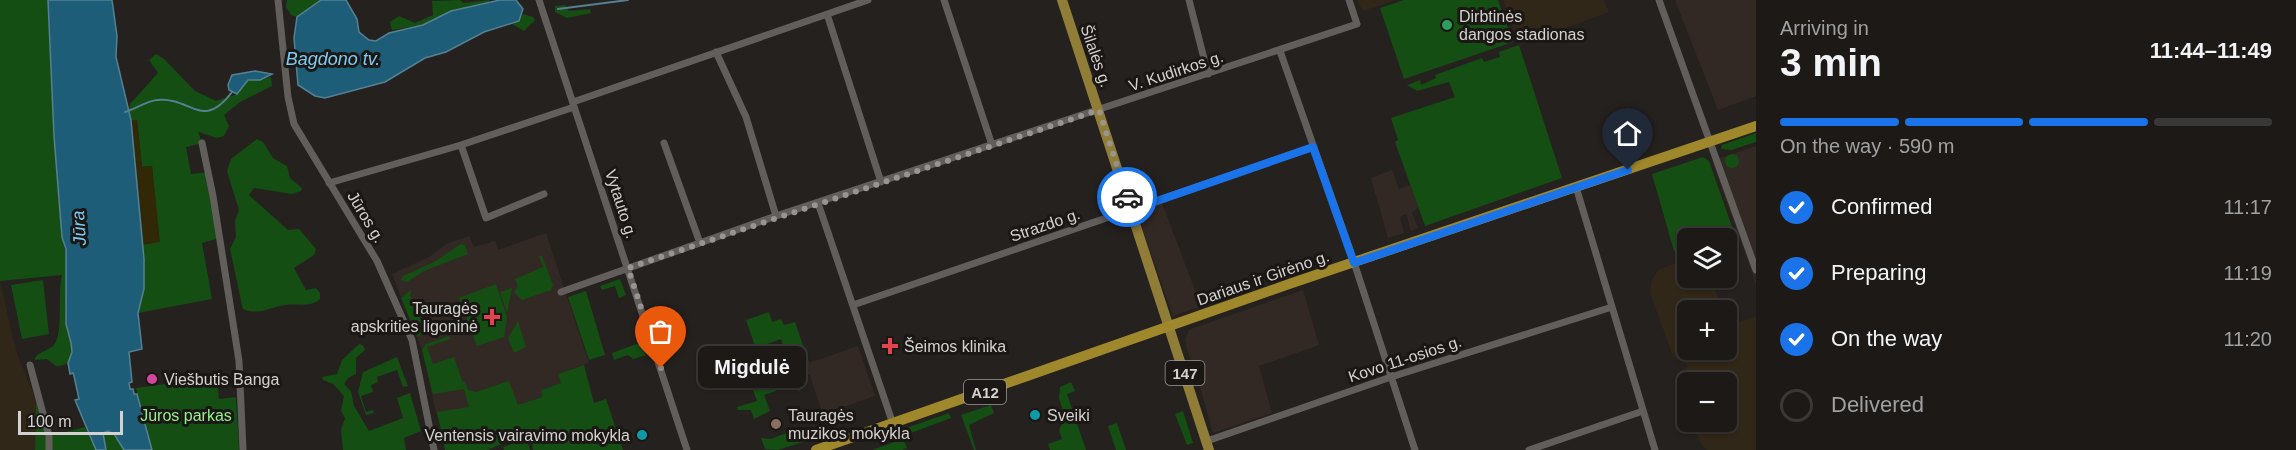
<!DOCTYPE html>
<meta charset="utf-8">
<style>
:root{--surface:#1c1917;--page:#252220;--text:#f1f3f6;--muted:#a0a0a1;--line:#3a3836;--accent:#1a73e8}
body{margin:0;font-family:Helvetica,sans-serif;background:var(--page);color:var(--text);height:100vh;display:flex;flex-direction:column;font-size:22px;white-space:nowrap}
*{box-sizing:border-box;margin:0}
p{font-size:20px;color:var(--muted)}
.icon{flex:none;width:33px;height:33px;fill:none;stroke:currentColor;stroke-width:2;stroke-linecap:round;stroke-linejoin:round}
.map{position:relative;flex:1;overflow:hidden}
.details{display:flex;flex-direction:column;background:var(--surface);width:540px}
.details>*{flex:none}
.fabs{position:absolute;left:1677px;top:228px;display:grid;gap:12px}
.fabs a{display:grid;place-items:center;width:60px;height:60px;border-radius:9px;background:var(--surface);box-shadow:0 2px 4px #0004,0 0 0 2px var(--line);font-size:30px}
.scale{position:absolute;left:18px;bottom:15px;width:105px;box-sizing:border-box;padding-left:6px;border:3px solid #d4d2d0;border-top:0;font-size:16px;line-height:21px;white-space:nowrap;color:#d4d2d0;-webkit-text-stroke:4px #1b1715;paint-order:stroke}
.pin{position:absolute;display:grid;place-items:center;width:51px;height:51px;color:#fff;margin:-62px -26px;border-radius:50% 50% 50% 0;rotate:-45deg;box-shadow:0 0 6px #0007}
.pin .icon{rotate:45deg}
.courier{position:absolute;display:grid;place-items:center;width:60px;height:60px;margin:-30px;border:4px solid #1a73e8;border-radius:50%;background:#fff;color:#222;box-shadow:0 2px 8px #0007}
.bubble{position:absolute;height:42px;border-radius:9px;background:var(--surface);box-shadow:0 2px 4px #0004,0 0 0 2px var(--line);font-size:20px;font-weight:600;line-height:42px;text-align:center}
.overview em{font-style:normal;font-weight:600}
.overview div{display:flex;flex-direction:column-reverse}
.overview{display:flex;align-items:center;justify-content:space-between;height:102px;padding:0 24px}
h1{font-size:39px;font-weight:600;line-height:45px}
.bar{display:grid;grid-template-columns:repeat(4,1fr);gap:9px 6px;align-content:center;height:72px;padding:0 24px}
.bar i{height:8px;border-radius:4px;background:var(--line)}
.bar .selected{background:var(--accent)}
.bar p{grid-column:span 4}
ol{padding:0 24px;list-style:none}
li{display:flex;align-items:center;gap:18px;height:66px}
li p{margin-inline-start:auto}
li .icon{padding:6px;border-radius:50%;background:var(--accent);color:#fff;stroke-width:4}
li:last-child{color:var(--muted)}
li i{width:33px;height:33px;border:3px solid var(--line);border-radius:50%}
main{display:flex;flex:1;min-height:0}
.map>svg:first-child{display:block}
.built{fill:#332924}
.industrial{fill:#312718}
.green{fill:#144e13}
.sand{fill:#312807}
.water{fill:#1e5d78;stroke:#558092;stroke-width:1.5}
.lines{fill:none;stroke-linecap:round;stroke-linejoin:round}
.stream{stroke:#558092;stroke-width:2}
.minor{stroke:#625e5b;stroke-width:7}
.primary{stroke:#907d38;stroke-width:10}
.trunk{stroke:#9f872c;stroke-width:10}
.done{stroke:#979492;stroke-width:6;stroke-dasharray:0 10.8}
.route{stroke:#1a73e8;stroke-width:8}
.leisure-dot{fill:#2e9e5b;stroke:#1b1715;stroke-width:2}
.health-dot{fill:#e0444e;stroke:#1b1715;stroke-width:2}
.hotel-dot{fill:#d1479c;stroke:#1b1715;stroke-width:2}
.culture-dot{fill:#0f9aa8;stroke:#1b1715;stroke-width:2}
.education-dot{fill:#8d6e63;stroke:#1b1715;stroke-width:2}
.labels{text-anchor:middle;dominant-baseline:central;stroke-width:6;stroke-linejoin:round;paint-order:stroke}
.shield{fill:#1b1715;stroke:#9c9a98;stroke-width:1.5}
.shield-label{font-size:15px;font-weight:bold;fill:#d4d2d0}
.poi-label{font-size:16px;fill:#d4d2d0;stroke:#1b1715;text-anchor:start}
.street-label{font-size:16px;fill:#d4d2d0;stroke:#1b1715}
.park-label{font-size:16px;fill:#94f08e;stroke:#1b1715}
.water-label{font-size:18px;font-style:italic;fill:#7dcbf2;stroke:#1b1715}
</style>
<main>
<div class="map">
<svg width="1756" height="450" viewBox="0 0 1756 450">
<rect width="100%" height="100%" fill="#25211f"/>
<!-- built -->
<path class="built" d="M1675,0H1756V96L1718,110Z
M1756,146V284L1712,161Z
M1392,170L1399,189L1410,185L1418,207L1412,213L1418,228L1411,231L1406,214L1400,217L1404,233L1388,238L1371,178Z
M1162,203L1201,306L1173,316L1136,211Z
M546,233L589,363L558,374L561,383L541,390L543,396L497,413L437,416L422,350L392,274L429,257L446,244L469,236L474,247L495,241L498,250Z
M1303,290L1319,345L1259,366L1272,413L1213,433L1197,376L1187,349L1185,341L1188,332L1191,329Z
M858,346L875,396L823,414L806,364Z"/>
<!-- industrial -->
<path class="industrial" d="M1357,0H1395L1363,11Z
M1503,0H1604L1609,12L1519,45Z
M1687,259L1688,278H1712L1719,303L1708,307L1709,310H1688V350H1726L1727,327L1756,316V450H1707L1701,444L1696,430L1698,422H1726V382H1688L1687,403L1681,393L1682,374L1688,365L1673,356L1650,293L1651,282L1658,270Z
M0,281L16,351L36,400L35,450H0Z"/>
<!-- green -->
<path class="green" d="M0,0H48L54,136L62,237C71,266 63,296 66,325C67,337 77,350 69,361C66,365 61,366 56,366L47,359L35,360V358C39,351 48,351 54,345C64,332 57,293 62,275L0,281Z
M287,0H321L297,17L291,15L286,7Z
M460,0L463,3L489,0V3L451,11L423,25L392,30L390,22L399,16L415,23L433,15L432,1Z
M1404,0H1498L1513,42L1404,79L1380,8Z
M565,5L569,11L590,9L591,13L567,18L555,12V6Z
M523,14L533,17L535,20L524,31L512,24L519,21Z
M1519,45L1562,178L1425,226L1395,142L1398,140L1391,118L1455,97L1449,82L1417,91L1407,85L1420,80L1421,85L1436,78L1435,75L1482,58L1484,62L1500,57L1499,52Z
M156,54L164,59L195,91L216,101L237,94L248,80L271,77L272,86L240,102L224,115L229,126L224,136L217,138L198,132L202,143L186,147L191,174L209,172L220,238L202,243L212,299L138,313L144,289L142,245L159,241L152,166L142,167L137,120H131L128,111L130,104L158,73L149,60Z
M1756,133V142L1731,150L1721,149L1722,145Z
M257,139L263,142L273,158L287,166L290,178L302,188L301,191L292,194L254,188L249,195L288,230L299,229L316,249L314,255L294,268L306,290L316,288L320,293V299C310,308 297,303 285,305C271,307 257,316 243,309L242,305L230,249L236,237L235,221L239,210L227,171L231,159Z
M1725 161a7 7 0 1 1 14 0a7 7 0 1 1-14 0Z
M1703,157L1709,161L1737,241L1727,245L1726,238H1688L1687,251H1674L1652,174Z
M461,244L465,245L468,254L424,271L407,282L401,280L403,276L434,262Z
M539,256H542L553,285L551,290L522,300L514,292L518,286L515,279L543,267Z
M620,279L626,295L619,298L615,286L602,290L600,286Z
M43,280L49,334L22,339L11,285Z
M496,284L507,317L504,337L477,346L459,298Z
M512,288L507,313L500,292Z
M411,290L410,295L426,333L417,337L401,298Z
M586,291L605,355L589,360L568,297Z
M769,312L772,322L781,319L784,325L795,322L809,363L806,364L809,374L797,378L801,390L798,391L781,339L761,346L776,391L764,395L770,411L754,419L751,410H738L737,407L757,401L743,363L745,359L758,355L746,320Z
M518,321L526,347L514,353L508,338Z
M449,336L450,339L427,347L433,364L454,357L462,381L465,382L468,390L476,392L509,381L518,405L542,397L541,390L561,383L558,374L584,365L594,403L606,399L623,450H533L531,436L527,434L487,450H445L437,412L469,407L464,389L433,394L422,350L426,344Z
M642,342L646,355L633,359L628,355L614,360L612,353Z
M359,344L363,345L365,350L356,358V374L348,378L344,384L351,391L354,406L369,431L403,418L397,398L410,393L421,431L404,438L406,450H343L341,430L345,418L341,411L344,396L333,384L323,380L322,377L337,374L342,360Z
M397,357L408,386L403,387L397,370L377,377L378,382L371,385L373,392L361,396L366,412L373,410L374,413L366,415L358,392L363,372Z
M217,377L219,399L236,397L239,450H152L136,388Z
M1071,382L1075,391L1067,394L1086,450H1050L1048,444L1062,439L1059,430L1065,417L1059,398L1060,387Z
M36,400L46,437L85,427L96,450H35Z
M991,405L994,413L969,425L976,450H974L961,415Z
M1183,411L1193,443L1187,445L1175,414Z
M949,413L951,418L911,433L909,427Z
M1117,423L1126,450H1116L1108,426Z
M801,428L806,441L778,450L765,449L761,438L770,439Z
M904,428V434L882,442L880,437Z
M105,432H111L124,450H106L102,437Z
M903,439L907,448L902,450H872Z
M523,440L528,442L530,450H504L503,447Z"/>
<!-- sand -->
<path class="sand" d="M131,120H137L142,167L152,166L160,242L142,245Z"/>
<!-- water -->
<path class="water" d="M48,0H112L117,36L116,57L131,120L144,259V289L138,313L142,349L129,352L132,382L129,383L130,389H133L134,394H137L152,450H124L114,434L108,431L103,433L106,450H96L75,400L79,399L74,376L73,373L70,374L68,363L72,352L71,343L66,324V249L62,237L54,136Z
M321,0H346L357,19L359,32L369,40L376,41L389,33L423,25L451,11L500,0H516L523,9L519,21L484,32L446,52L425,58L385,82L325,98L315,96L298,85L294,38L297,17Z
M255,71L272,74L260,80H248L237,94L229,90L228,85L232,75Z"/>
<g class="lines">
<!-- stream -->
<path class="stream" d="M558,9L628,0
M125,112C136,109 146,101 157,100C191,96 202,132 232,92"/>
<!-- minor -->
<path class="minor" d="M278,0L288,97L294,124L377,261L412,340L434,450
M539,0L687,450
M944,0L992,145
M1189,0L1208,74
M1659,0L1756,270
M827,14L881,182
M1280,51L1350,250L1415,450
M716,52L746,117L776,216
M573,102L868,0
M202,143L213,196L239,361L243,450
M664,143L700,243
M461,145L486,218L544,194
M329,183L461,145L574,107
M1576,187L1655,450
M818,203L893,424
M561,292L776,216L1357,24L1349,0
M853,305L1313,147
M30,365L49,436V450
M1207,441L1391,377L1612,307
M1529,450L1643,411"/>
<!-- primary -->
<path class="primary" d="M1062,0L1209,450"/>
<!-- trunk -->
<path class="trunk" d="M816,450L1292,283L1756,126"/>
</g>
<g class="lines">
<!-- done -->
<path class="done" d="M661,368L628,268L1099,110L1127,197"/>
<!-- route -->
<path class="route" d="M1127,197L1131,210L1313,147L1354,263L1628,170"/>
</g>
<!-- markers -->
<circle class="leisure-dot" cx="1447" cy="25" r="6"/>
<g class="health-dot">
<path d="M489 308h6v6h6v6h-6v6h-6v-6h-6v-6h6z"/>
<path d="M887 337h6v6h6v6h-6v6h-6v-6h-6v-6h6z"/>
</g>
<circle class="hotel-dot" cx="152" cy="379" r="6"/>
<g class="culture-dot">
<circle cx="1035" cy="415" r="6"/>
<circle cx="642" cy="435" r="6"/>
</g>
<circle class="education-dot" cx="776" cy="424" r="6"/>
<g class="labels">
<!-- shield labels -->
<g class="shield">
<rect x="1165.5" y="361" width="39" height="24" rx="4.5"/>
<rect x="964" y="380" width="42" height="24" rx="4.5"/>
</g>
<g class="shield-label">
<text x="1185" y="373">147</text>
<text x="985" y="392">A12</text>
</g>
<!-- poi labels -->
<g class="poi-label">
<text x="1459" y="16">Dirbtinės<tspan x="1459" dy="18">dangos stadionas</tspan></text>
<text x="478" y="308" text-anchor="end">Tauragės<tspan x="478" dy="18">apskrities ligoninė</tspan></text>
<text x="904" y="346">Šeimos klinika</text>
<text x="164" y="379">Viešbutis Banga</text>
<text x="788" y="415">Tauragės<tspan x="788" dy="18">muzikos mokykla</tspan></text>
<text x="1047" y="415">Sveiki</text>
<text x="630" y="435" text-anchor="end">Ventensis vairavimo mokykla</text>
</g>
<!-- street labels -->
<g class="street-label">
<text transform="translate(1096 56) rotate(71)">Šilalės g.</text>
<text transform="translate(1176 71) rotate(-18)">V. Kudirkos g.</text>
<text transform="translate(621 204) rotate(72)">Vytauto g.</text>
<text transform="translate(366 217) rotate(59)">Jūros g.</text>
<text transform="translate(1045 225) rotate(-19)">Strazdo g.</text>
<text transform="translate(1263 278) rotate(-19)">Dariaus ir Girėno g.</text>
<text transform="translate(1405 359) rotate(-18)">Kovo 11-osios g.</text>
</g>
<!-- park labels -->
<g class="park-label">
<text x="186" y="415">Jūros parkas</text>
</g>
<!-- water labels -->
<g class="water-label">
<text x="333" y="59">Bagdono tv.</text>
<text transform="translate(79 228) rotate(-93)">Jūra</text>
</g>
</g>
</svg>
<div class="fabs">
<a><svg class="icon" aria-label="layers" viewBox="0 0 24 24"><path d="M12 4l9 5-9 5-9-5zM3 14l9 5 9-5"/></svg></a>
<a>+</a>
<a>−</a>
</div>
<div class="scale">100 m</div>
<div class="pin" style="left:661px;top:368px;background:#ea580c"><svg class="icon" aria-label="bag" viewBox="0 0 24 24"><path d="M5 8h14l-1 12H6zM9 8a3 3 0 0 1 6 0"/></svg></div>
<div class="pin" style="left:1628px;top:170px;background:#1f2937"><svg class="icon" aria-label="home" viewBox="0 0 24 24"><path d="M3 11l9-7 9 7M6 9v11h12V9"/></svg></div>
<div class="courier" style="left:1127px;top:197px"><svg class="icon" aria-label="car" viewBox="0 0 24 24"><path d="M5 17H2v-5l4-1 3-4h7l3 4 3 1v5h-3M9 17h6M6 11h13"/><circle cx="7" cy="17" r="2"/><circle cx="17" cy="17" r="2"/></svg></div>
<div class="bubble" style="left:698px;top:346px;width:108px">Migdulė</div>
</div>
<section class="details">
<div class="overview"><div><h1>3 min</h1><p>Arriving in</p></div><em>11:44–11:49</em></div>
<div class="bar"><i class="selected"></i><i class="selected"></i><i class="selected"></i><i></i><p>On the way · 590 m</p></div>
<ol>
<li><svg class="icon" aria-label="check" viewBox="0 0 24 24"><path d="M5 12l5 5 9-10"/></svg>Confirmed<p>11:17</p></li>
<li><svg class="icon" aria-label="check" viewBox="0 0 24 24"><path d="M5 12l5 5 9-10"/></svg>Preparing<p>11:19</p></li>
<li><svg class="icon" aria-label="check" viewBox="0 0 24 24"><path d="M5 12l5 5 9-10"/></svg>On the way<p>11:20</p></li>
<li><i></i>Delivered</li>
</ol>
</section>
</main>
